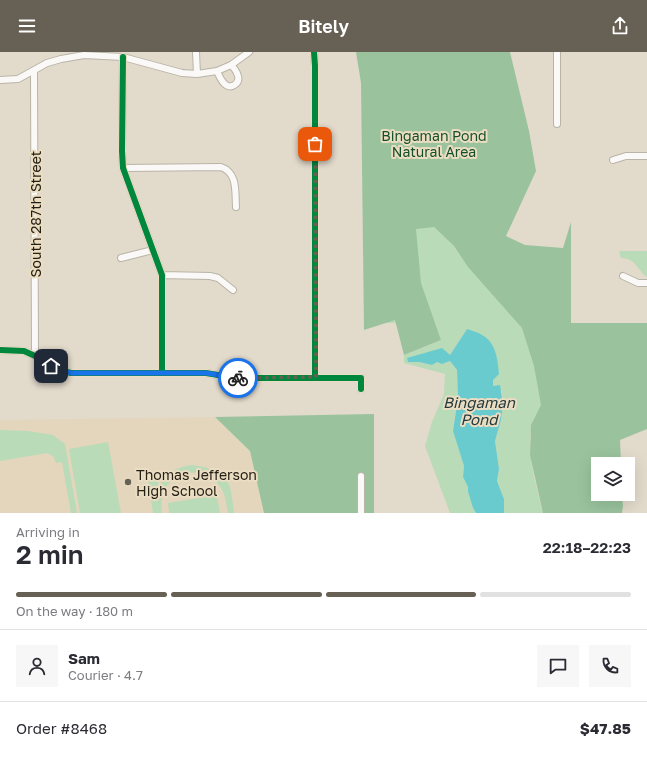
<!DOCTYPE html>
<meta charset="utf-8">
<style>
:root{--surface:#fff;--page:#f7f7f7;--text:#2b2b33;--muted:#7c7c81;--line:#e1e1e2;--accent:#676155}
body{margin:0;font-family:"Golos Text",sans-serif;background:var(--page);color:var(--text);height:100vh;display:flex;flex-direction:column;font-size:15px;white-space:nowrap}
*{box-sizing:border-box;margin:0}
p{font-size:13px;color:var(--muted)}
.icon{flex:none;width:22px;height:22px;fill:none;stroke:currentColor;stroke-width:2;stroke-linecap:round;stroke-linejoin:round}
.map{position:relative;height:461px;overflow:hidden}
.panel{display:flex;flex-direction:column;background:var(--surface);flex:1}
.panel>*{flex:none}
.buttons{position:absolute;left:591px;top:405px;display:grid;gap:8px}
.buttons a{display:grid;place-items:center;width:44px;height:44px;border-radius:0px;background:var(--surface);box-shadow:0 4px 16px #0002;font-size:20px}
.pin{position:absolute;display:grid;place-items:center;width:34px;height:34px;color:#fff;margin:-17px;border-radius:8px;box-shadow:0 2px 6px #0006}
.courier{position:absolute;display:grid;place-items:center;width:40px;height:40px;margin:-20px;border:3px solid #1a73e8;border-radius:50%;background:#fff;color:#222;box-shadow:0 1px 5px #0007}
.headline em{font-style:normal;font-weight:600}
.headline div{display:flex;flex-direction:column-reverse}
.headline{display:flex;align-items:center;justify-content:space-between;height:68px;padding:0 16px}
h1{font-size:26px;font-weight:600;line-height:30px}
.bar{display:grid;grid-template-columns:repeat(4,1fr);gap:6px 4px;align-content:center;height:48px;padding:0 16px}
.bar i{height:5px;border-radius:3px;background:var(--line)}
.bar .on{background:var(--accent)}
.bar p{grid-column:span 4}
.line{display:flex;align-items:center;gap:10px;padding:0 16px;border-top:1px solid var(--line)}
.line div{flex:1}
.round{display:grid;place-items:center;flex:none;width:42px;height:42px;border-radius:0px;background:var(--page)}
header{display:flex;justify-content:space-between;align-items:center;height:52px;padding:0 16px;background:var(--accent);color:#fff;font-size:18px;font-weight:600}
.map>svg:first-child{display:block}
.built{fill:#e3d6bd}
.green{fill:#b9dbb8}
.forest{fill:#9ac39d}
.water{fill:#6acbce}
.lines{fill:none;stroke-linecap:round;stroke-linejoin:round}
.street-casing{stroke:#b9b4a8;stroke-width:8}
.street{stroke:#fbf9f7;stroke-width:6}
.cycleway-casing{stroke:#ebddc2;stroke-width:8}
.cycleway{stroke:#00873e;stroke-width:6}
.done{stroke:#676155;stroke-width:4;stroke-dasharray:0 7.2}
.route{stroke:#1a73e8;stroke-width:5}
.poi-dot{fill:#676155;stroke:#ebddc2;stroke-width:1.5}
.labels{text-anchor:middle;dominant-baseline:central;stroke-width:4;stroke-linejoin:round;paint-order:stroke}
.park-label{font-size:14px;fill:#134f2a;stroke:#ebddc2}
.street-label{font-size:14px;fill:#252016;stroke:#ebddc2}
.poi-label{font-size:14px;fill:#252016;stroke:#ebddc2;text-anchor:start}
.water-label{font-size:15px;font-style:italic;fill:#243b3d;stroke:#ebddc2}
</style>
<header><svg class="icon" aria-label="menu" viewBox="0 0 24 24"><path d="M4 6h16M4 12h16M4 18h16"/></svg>Bitely<svg class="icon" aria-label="share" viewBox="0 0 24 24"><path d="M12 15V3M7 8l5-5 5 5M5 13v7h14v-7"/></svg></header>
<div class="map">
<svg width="647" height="461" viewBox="0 0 647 461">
<rect width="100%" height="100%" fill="#e2dacb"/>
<!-- built -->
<path class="built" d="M215,365L250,399L264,461H0V368Z"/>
<!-- green -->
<path class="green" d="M506,0L430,175H434L454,194L459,201H564L568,367H534C523,391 537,436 543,461H504V447L497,429L499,417L495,389L501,368L503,352L502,339L493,334V328L467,277L450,303L408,310H419L432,313L437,310L442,312L450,309L457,318L458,346L453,379L464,414L463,425L468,435V441L473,456L476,461H450L425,394L432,370L444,342L445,322L404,311V303L441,288L435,271H364Z
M619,199H647V225C637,218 636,206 621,206Z
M0,378L28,379L53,383L65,392L77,461H71L62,410L56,411L53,404L47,401L0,409Z
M108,390L121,461H80L69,397Z
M193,413C207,415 225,420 230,435C232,443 233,453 234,461H228C226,451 225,439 218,432C204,415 176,417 165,437C161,444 161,453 162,461H153L148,429L158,427L159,435C167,421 177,414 193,413Z
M217,443L220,461H169L168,451Z"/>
<!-- forest -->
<path class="forest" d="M356,0H510L529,79L536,119L506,184L525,193L563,196L571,170V271H647V377L620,388L621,412H598V442H622L623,454L622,461H543L530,403L531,373L541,353L534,314L522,276L468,215L454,194L434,175L416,177L421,231L441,288L404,303L395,268L364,278L361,31Z
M374,362V461H264L250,399L215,365Z"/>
<!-- water -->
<path class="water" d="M467,277C472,279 478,280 482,283C496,290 498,309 499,322L493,328V334L500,333L503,352L501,368L495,389L499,417L497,429L504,447V461H476L473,456L468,440V435L463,425L464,414L453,379L458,346L457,318L450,309L442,312L437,310L432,313L419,310H408L407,306L442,296L450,303Z"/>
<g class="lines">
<defs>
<path id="street" d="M196,0L197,22
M314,0L315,14V325
M123,5L122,99L123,116L162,223V321
M34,19L35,304
M217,19C219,23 221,30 226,33C232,37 240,31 238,24C237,20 234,16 231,13
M0,28L18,27L47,11L61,7L84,3L123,5L182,21L197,22L217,19L231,13L249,0
M557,72V0
M613,108L626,104H647
M123,116L221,115C238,121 235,140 236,155
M121,206L153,198
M162,223L210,224L218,226L233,238
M623,224L638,231H647
M0,298L24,299L35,304L59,318L71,321H206L236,326H361V337
M361,424V461"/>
</defs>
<!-- street casing -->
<use href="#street" class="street-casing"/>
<!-- street -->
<use href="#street" class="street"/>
<defs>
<path id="cycleway" d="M314,0L315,14V325
M123,5L122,99L123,116L162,223V321
M0,298L24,299L35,304L59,318L71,321H206L236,326H361V337"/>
</defs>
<!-- cycleway casing -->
<use href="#cycleway" class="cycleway-casing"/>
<!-- cycleway -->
<use href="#cycleway" class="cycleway"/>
</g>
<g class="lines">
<!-- done -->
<path class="done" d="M238,326L316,325L315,92"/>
<!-- route -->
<path class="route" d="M51,314L59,318L71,321H206L238,326"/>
</g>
<!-- markers -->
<circle class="poi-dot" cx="128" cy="430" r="4"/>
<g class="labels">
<!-- park labels -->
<g class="park-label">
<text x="434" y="83">Bingaman Pond<tspan x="434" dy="16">Natural Area</tspan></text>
</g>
<!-- street labels -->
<g class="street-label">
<text transform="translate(35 162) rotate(-90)">South 287th Street</text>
</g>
<!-- poi labels -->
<g class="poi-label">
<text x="136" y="422">Thomas Jefferson<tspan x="136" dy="16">High School</tspan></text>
</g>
<!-- water labels -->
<g class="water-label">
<text x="479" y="350">Bingaman<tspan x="479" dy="17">Pond</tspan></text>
</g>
</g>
</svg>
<div class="buttons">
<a><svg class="icon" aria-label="layers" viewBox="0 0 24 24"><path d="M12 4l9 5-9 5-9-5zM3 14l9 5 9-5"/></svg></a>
</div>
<div class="pin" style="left:315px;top:92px;background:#ea580c"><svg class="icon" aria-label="bag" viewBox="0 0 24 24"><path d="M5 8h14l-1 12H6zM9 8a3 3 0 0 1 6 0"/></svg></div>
<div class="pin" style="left:51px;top:314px;background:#1f2937"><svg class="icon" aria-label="home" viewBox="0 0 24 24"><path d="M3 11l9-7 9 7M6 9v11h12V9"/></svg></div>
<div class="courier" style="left:238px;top:326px"><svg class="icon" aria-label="bike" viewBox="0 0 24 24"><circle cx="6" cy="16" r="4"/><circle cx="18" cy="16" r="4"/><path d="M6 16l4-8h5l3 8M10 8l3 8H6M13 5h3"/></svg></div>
</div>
<section class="panel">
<div class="headline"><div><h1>2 min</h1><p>Arriving in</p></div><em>22:18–22:23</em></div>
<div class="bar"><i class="on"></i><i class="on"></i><i class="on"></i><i></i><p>On the way · 180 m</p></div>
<div class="line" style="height:72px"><a class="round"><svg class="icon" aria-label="person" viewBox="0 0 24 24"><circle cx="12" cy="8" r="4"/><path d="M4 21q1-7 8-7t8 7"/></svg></a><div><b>Sam</b><p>Courier · 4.7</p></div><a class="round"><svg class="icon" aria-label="chat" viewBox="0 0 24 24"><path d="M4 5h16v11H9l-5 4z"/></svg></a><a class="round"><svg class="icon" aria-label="phone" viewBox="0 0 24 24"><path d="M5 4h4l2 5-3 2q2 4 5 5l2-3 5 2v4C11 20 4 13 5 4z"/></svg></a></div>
<div class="line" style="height:52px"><div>Order #8468</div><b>$47.85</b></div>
</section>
